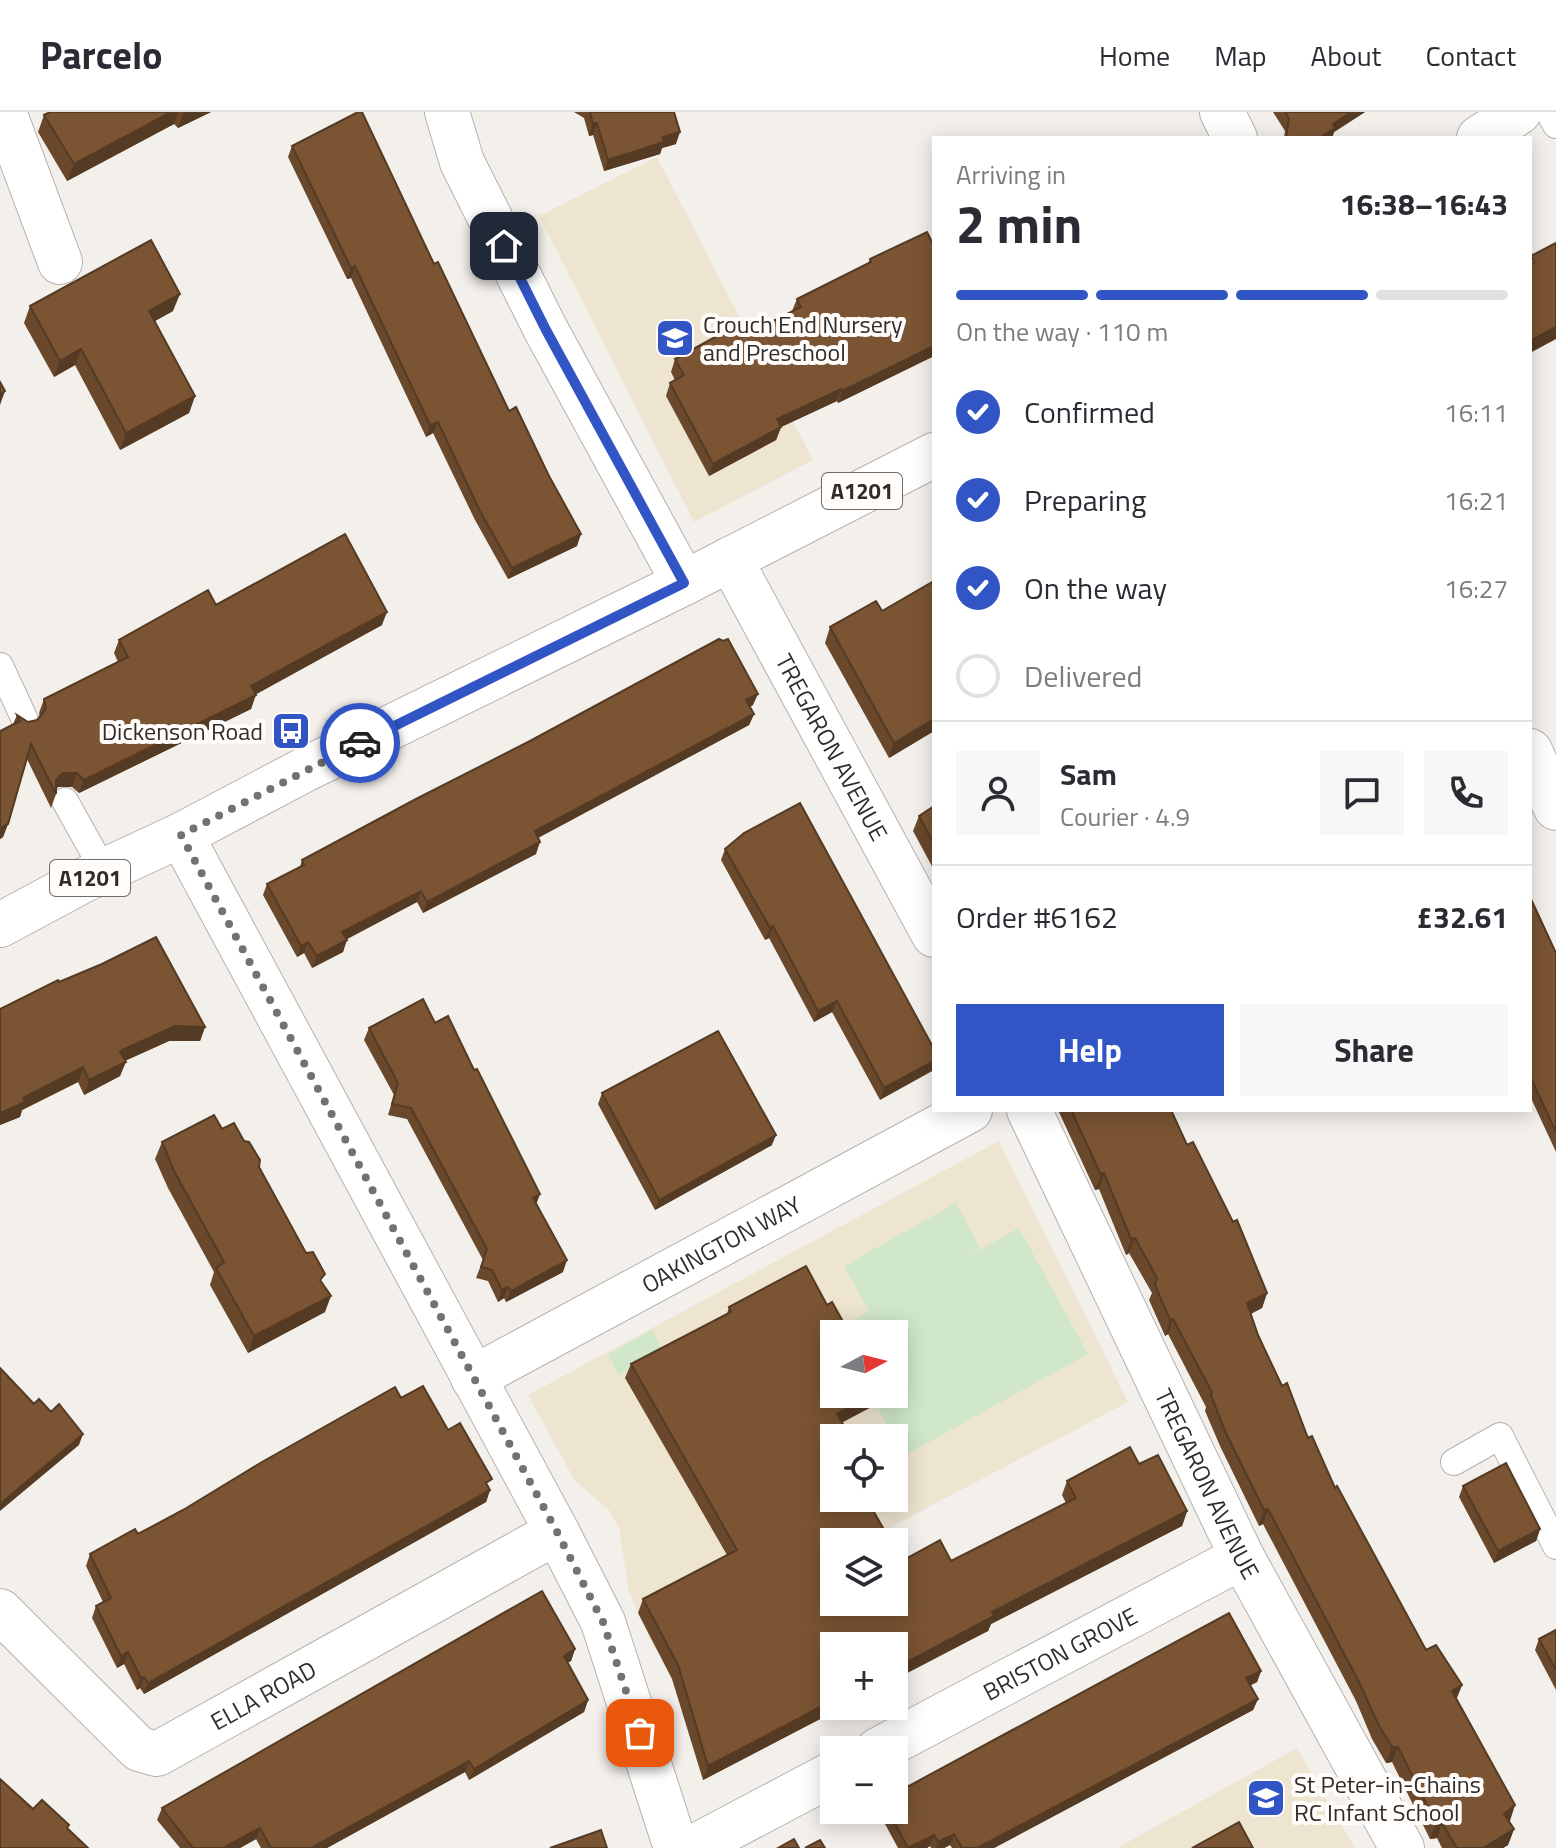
<!DOCTYPE html>
<meta charset="utf-8">
<style>
:root{--surface:#fff;--page:#f7f7f7;--text:#2b2b33;--muted:#7c7c81;--line:#e1e1e2;--accent:#3155c5}
body{margin:0;font-family:"Titillium Web",sans-serif;background:var(--page);color:var(--text);height:100vh;display:flex;flex-direction:column;font-size:30px;white-space:nowrap}
*{box-sizing:border-box;margin:0}
p{font-size:26px;color:var(--muted)}
.icon{flex:none;width:44px;height:44px;fill:none;stroke:currentColor;stroke-width:2;stroke-linecap:round;stroke-linejoin:round}
.map{position:relative;flex:1;overflow:hidden}
.panel{position:absolute;left:932px;top:24px;width:600px;height:976px;display:flex;flex-direction:column;background:var(--surface);border-radius:0px;box-shadow:0 4px 20px #0003}
.panel>*{flex:none}
.needle{width:52px;rotate:83deg}
.buttons{position:absolute;left:820px;top:1208px;display:grid;gap:16px}
.buttons a{display:grid;place-items:center;width:88px;height:88px;border-radius:0px;background:var(--surface);box-shadow:0 4px 20px #0003;font-size:40px}
.pin{position:absolute;display:grid;place-items:center;width:68px;height:68px;color:#fff;margin:-34px;border-radius:16px;box-shadow:0 4px 12px #0006}
.courier{position:absolute;display:grid;place-items:center;width:80px;height:80px;margin:-40px;border:6px solid #3155c5;border-radius:50%;background:#fff;color:#222;box-shadow:0 2px 10px #0007}
.overview em{font-style:normal;font-weight:700}
.overview div{display:flex;flex-direction:column-reverse}
.overview{display:flex;align-items:center;justify-content:space-between;height:136px;padding:0 24px}
h1{font-size:52px;font-weight:700;line-height:60px}
.bar{display:grid;grid-template-columns:repeat(4,1fr);gap:12px 8px;align-content:center;height:96px;padding:0 24px}
.bar i{height:10px;border-radius:6px;background:var(--line)}
.bar .current{background:var(--accent)}
.bar p{grid-column:span 4}
.line{display:flex;align-items:center;gap:20px;padding:0 24px;border-top:2px solid var(--line)}
.line div{flex:1}
.round{display:grid;place-items:center;flex:none;width:84px;height:84px;border-radius:0px;background:var(--page)}
ol{padding:0 24px;list-style:none}
li{display:flex;align-items:center;gap:24px;height:88px}
li p{margin-inline-start:auto}
li .icon{padding:8px;border-radius:50%;background:var(--accent);color:#fff;stroke-width:4}
li:last-child{color:var(--muted)}
li i{width:44px;height:44px;border:4px solid var(--line);border-radius:50%}
.button{display:flex;gap:16px;margin-top:auto;padding:16px 24px}
.button a{flex:1;height:92px;border-radius:0px;background:var(--accent);color:#fff;font-size:32px;font-weight:700;line-height:92px;text-align:center}
.button a+a{background:var(--page);color:var(--text)}
header{display:flex;align-items:center;gap:48px;box-sizing:border-box;height:112px;padding:0 40px;background:var(--surface);border-bottom:2px solid var(--line)}
header strong{font-size:38px}
nav{display:flex;gap:44px;margin-inline-start:auto;font-size:28px}
.map>svg:first-child{display:block}
.education{fill:#eee5d0;fill-rule:evenodd}
.green{fill:#d0e8c9}
.lines{fill:none;stroke-linecap:round;stroke-linejoin:round}
.service-casing{stroke:#b5b1ae;stroke-width:28}
.minor-casing{stroke:#b5b1ae;stroke-width:46}
.primary-casing{stroke:#b5b1ae;stroke-width:46}
.service{stroke:#fff;stroke-width:26}
.minor{stroke:#fff;stroke-width:44}
.primary{stroke:#fff;stroke-width:44}
.wall{fill:#69482c}
.shaded-wall{fill:#553b24}
.building{fill:#7a5433;stroke:#553b24;stroke-width:2}
.done{stroke:#74716f;stroke-width:8;stroke-dasharray:0 14.4}
.route{stroke:#3155c5;stroke-width:10}
.labels{text-anchor:middle;dominant-baseline:central;stroke-width:8;stroke-linejoin:round;paint-order:stroke}
.shield{fill:#fffcfa;stroke:#6d6b6a;stroke-width:2}
.shield-label{font-size:22px;font-weight:bold;fill:#2f2d2c}
.poi-label{font-size:24px;fill:#2f2d2c;stroke:#fffcfa;text-anchor:start}
.street-label{font-size:24px;fill:#2f2d2c;stroke:#fffcfa}
</style>
<header>
<strong>Parcelo</strong>
<nav><a>Home</a><a>Map</a><a>About</a><a>Contact</a></nav>
</header>
<div class="map">
<svg width="1556" height="1736" viewBox="0 0 1556 1736">
<rect width="100%" height="100%" fill="#f3efeb"/>
<!-- education -->
<path class="education" d="M657,45L813,348L694,410L539,104Z
M999,1029L1128,1290L862,1430H834V1444L655,1538L629,1480L619,1416L609,1398L575,1369L528,1283ZM834,1222H894V1282H834ZM834,1326H894V1386H834Z
M1297,1636L1355,1736H1117Z"/>
<!-- green -->
<path class="green" d="M956,1091L980,1136L965,1146L1019,1116L1088,1242L904,1344L870,1282H894V1222H837L835,1218L869,1199L844,1154Z
M652,1218L663,1239L619,1263L608,1242Z"/>
<g class="lines">
<defs>
<path id="service" d="M1549,0L1556,13
M0,554L25,608
M65,689L104,759
M1454,1350L1500,1324L1556,1434"/>
<g id="minor">
<path d="M4,0L60,150"/>
<path d="M447,0L462,50L546,218L684,471"/>
<path d="M1222,0L1235,26"/>
<path id="s1" d="M730,447L934,823"/>
<path d="M1530,639L1556,696"/>
<path d="M181,723L557,1420L603,1510L676,1736"/>
<path id="s2" d="M1029,998L1242,1445L1402,1736"/>
<path id="s3" d="M473,1266L970,998"/>
<path id="s4" d="M0,1499L139,1637L157,1642L557,1420"/>
<path id="s5" d="M878,1638L1242,1445"/>
<path d="M692,1736L834,1661"/>
</g>
<path id="primary" d="M1479,26L1519,0
M0,813L82,769L181,723L306,657L684,471L934,343"/>
</defs>
<!-- service casing -->
<use href="#service" class="service-casing"/>
<!-- minor casing -->
<use href="#minor" class="minor-casing"/>
<!-- primary casing -->
<use href="#primary" class="primary-casing"/>
<!-- service -->
<use href="#service" class="service"/>
<!-- minor -->
<use href="#minor" class="minor"/>
<!-- primary -->
<use href="#primary" class="primary"/>
</g>
<!-- wall -->
<path class="wall" d="M50,0H211L178,16L174,12L67,69L38,20L44,3Z
M574,0H674L676,32L662,36L660,42L604,59L593,23L589,24L584,6Z
M1273,0H1365L1334,20L1332,26H1284L1285,19Z
M292,34L434,152L577,434L508,467L475,408L433,321L426,325L351,166L347,167L288,45Z
M934,134V246L932,245L838,291L837,289L781,315L776,328L709,364L666,284L670,271L675,268L671,260L675,247L741,225L792,199L797,187L868,152L870,147Z
M30,194L173,199L154,209L195,284L189,301L120,338L75,253L54,265L24,211Z
M934,469V619L889,646L825,531L830,515L882,499Z
M216,493L382,513L255,582L251,597L79,681L72,675H58L56,677V682L51,696L27,647L8,712L3,725L0,727V619L13,612L17,603L28,610L37,608L40,605L39,601L44,587L118,550L114,541L119,528Z
M753,593L750,595L754,602L749,613L538,726L536,742L423,801L417,790L346,827L343,840L312,856L304,841L297,845L263,783L267,772L300,755L302,748Z
M934,694V758L913,719L919,704Z
M725,737L934,937L880,988L832,900L814,910L769,826L765,828L721,748Z
M1530,785L1556,841V1040L1530,984Z
M59,870L205,915L200,929H169L125,949L120,964L84,983L78,970L22,998L20,1005L0,1013V897Z
M369,916L537,1092L563,1160L506,1190L504,1186L498,1190L488,1169L476,1166L483,1148L407,1007L388,1003L394,983L364,928Z
M602,981L772,1033L655,1098L598,992Z
M1058,998H1171L1187,1033L1267,1181L1262,1196L1251,1202L1258,1223L1308,1326L1426,1538L1462,1573L1456,1588L1510,1709L1509,1710L1514,1717L1508,1733L1503,1736H1442L1437,1726L1430,1727L1392,1650L1386,1651L1372,1627L1356,1589L1263,1412L1259,1414L1220,1334L1205,1299L1206,1295L1168,1222L1165,1224L1149,1188L1152,1181L1129,1141L1126,1143L1099,1077L1095,1078Z
M222,1017L259,1055L322,1170L325,1200L248,1241L210,1173L214,1160L168,1076L155,1047L162,1030Z
M729,1195L834,1282H879L875,1293L842,1310L834,1386L902,1449H951L1066,1391L1062,1383L1067,1369L1139,1352L1187,1399L1182,1414L991,1512L988,1519L834,1594H845L703,1668L672,1567L638,1501L643,1487L727,1443L625,1266L631,1252L727,1202Z
M401,1286L448,1318L490,1378L486,1390L144,1582L140,1576L137,1578L124,1552L117,1556L92,1506L96,1494L103,1490L86,1454L90,1442L138,1422Z
M1463,1374L1540,1417L1536,1429L1494,1451L1459,1385Z
M1556,1518V1578L1535,1538L1539,1527Z
M575,1537L571,1549L567,1551L588,1588L584,1600L469,1668L465,1660L327,1736H261L256,1727L240,1736H180L157,1708L162,1696Z
M1261,1559L1257,1570L1250,1573L1258,1587L1253,1598L994,1736H952L950,1733L944,1736H931L930,1734L927,1736H898L878,1699L879,1698H894Z"/>
<!-- shaded-wall -->
<path class="shaded-wall" d="M171,0H178L174,12L67,69L74,52Z
M184,0H211L178,16Z
M1351,0H1365L1334,20L1332,26H1319L1333,12Z
M597,11L593,23L589,24L593,12Z
M680,20L676,32L662,36L660,42L604,59L608,48L663,25Z
M355,154L351,166L347,167L351,156Z
M180,182L173,199L143,216L149,199Z
M1556,215V227L1530,241V229Z
M934,234L932,245L838,291L842,279Z
M81,237L75,253L54,265L60,249Z
M841,277L837,289L781,315L776,328L709,364L713,352L777,307Z
M5,279L0,293V282Z
M195,284L189,301L120,338L126,321Z
M438,310L433,321L426,325L430,313Z
M581,422L577,434L508,467L512,456Z
M387,500L382,513L246,588L251,574Z
M758,582L753,593L742,600L746,588Z
M256,583L251,597L79,681L84,668Z
M754,602L749,613L530,730L535,719Z
M934,607V619L889,646L894,631Z
M63,661H77L72,675H58L54,679L56,668Z
M8,712L3,725L0,727V716Z
M540,730L536,742L423,801L427,790Z
M421,779L417,790L338,832L342,820Z
M773,814L769,826L765,828L770,816Z
M347,828L343,840L312,856L317,844Z
M308,830L304,841L297,845L301,834Z
M837,889L832,900L814,910L818,899Z
M175,914L205,915L200,929H169L115,953L120,939Z
M934,949V958L880,988L884,976Z
M126,950L120,964L84,983L89,968Z
M83,955L78,970L22,998L20,1005L0,1013V1001L23,986Z
M776,1023L772,1033L655,1098L659,1088Z
M1104,1061L1099,1077L1095,1078L1101,1063Z
M540,1082L536,1093L533,1086Z
M1135,1126L1129,1141L1126,1143L1131,1127Z
M567,1148L563,1160L506,1190L511,1179Z
M508,1175L504,1186L498,1190L502,1178Z
M1267,1181L1262,1196L1241,1206L1247,1191Z
M331,1184L325,1200L248,1241L254,1224Z
M1173,1207L1168,1222L1165,1224L1170,1208Z
M874,1282H879L875,1293L832,1316L837,1302Z
M83,1322L79,1333L0,1399V1392Z
M490,1378L486,1390L144,1582L148,1571Z
M1268,1397L1263,1412L1259,1414L1264,1398Z
M1187,1399L1182,1414L991,1512L988,1519L894,1568V1557L992,1500Z
M1540,1417L1536,1429L1494,1451L1498,1439Z
M575,1537L571,1549L559,1555L564,1544Z
M128,1540L124,1552L117,1556L121,1544Z
M1261,1559L1257,1570L1242,1578L1246,1566Z
M144,1565L140,1576L137,1578L141,1566Z
M1462,1573L1456,1588L1452,1579Z
M1258,1587L1253,1598L994,1736H977Z
M588,1588L584,1600L469,1668L474,1657Z
M834,1588V1594H845L703,1668L708,1654Z
M1392,1635H1398L1392,1650L1386,1651Z
M469,1649L465,1660L327,1736H311Z
M1515,1693L1510,1709L1498,1717L1504,1702Z
M1436,1711H1442L1437,1726L1430,1727Z
M260,1716L256,1727L240,1736H223Z
M1514,1717L1508,1733L1503,1736H1483Z
M954,1722L950,1733L944,1736H936L938,1730Z
M934,1723L930,1734L927,1736H910Z"/>
<!-- building -->
<path class="building" d="M50,0H171L74,52L44,3Z
M358,0H362L434,152L438,150L509,299L516,295L549,364L581,422L512,456L479,397L438,310L430,313L355,154L351,156L292,34Z
M590,0H674L680,20L663,25L664,30L608,48L597,11L593,12Z
M1285,0H1351L1333,12L1335,16L1319,26H1286L1289,7Z
M927,120L934,134V234L842,279L841,277L777,307L781,315L713,352L670,271L684,263L675,247L735,214L741,225L801,195L797,187L871,150L870,147Z
M151,128L180,182L149,199L195,284L126,321L81,237L60,249L30,194Z
M1556,131V215L1530,229V152L1534,150L1531,144Z
M0,270L5,279L0,282Z
M345,422L387,500L251,574L256,583L84,668L77,661H63L56,668V682L31,632L8,712L0,716V619L20,609L17,603L28,610L37,608L46,597L44,587L128,545L119,528L208,478L216,493Z
M934,469V607L894,631L830,515L876,489L882,499Z
M719,527L723,529L728,527L758,582L746,588L754,602L535,719L540,730L427,790L421,779L342,820L347,828L317,844L308,830L301,834L267,772L304,753L302,748L416,687L530,629Z
M800,691L934,937V949L884,976L837,889L818,899L773,814L770,816L725,737L744,721Z
M934,694V732L919,704Z
M1530,785L1556,841V1020L1530,964Z
M156,825L205,915L175,914L120,939L126,950L89,968L83,955L23,986L25,990L0,1001V897L58,868L59,870L102,852Z
M423,887L435,911L448,904L474,958L477,957L540,1082L533,1086L567,1148L511,1179L508,1175L502,1178L492,1158L481,1155L487,1137L411,996L392,992L398,971L369,916Z
M718,919L776,1023L659,1088L602,981Z
M1071,998H1171L1187,1033L1193,1030L1233,1110L1237,1108L1267,1181L1247,1191L1258,1223L1282,1274L1287,1271L1308,1326L1312,1324L1335,1376L1337,1374L1426,1538L1436,1533L1462,1573L1452,1579L1515,1693L1504,1702L1514,1717L1483,1736H1457L1442,1711H1436L1398,1635H1392L1378,1612L1361,1574L1268,1397L1264,1398L1225,1319L1211,1283L1212,1280L1173,1207L1170,1208L1155,1173L1157,1166L1135,1126L1131,1127L1104,1061L1101,1063Z
M214,1003L222,1017L234,1011L244,1029L249,1030L260,1048L259,1055L306,1141L313,1140L325,1162L320,1168L331,1184L254,1224L216,1156L224,1150L174,1059L162,1030Z
M806,1154L827,1193L832,1190L850,1222H834V1282H874L837,1302L851,1326H834V1386H866L891,1430H834V1490H894V1435L902,1449L940,1428L951,1449L1076,1386L1067,1369L1130,1335L1139,1352L1158,1343L1187,1399L992,1500L994,1504L894,1557V1534H834V1588L708,1654L678,1553L643,1487L737,1438L631,1252L731,1200L729,1195Z
M0,1256L34,1292L39,1287L51,1300L59,1292L83,1322L0,1392Z
M423,1274L448,1318L460,1311L492,1367L486,1371L490,1378L148,1571L144,1565L141,1566L128,1540L121,1544L96,1494L111,1486L90,1442L135,1417L138,1422L183,1398L262,1350L395,1275L401,1286Z
M1506,1351L1540,1417L1498,1439L1463,1374Z
M542,1479L575,1537L564,1544L588,1588L474,1657L469,1649L311,1736H271L260,1716L223,1736H193L162,1696Z
M1229,1501L1261,1559L1246,1566L1258,1587L977,1736H962L954,1722L938,1730L934,1723L908,1736L888,1698H894V1682Z
M1556,1518V1558L1539,1527Z
M0,1667L33,1697L42,1688L69,1713L67,1716L88,1736H0Z
M1239,1710L1253,1736H1192Z
M601,1718L607,1736H550Z
M794,1727L799,1736H778Z
M820,1728L825,1736H805Z"/>
<g class="lines">
<!-- done -->
<path class="done" d="M360,631L181,723L557,1420L603,1510L640,1621"/>
<!-- route -->
<path class="route" d="M360,631L684,471L546,218L504,134"/>
</g>
<!-- icons -->
<defs>
<symbol id="school-square" viewBox="-11 -11 22 22"><rect x="-9" y="-9" width="18" height="18" rx="4" fill="#3155c5" stroke="#fffcfa"/><path d="M0-5L7-2L0 1L-7-2ZM-4 1L0 2.5L4 1V4Q0 6-4 4Z" fill="#fff"/></symbol>
<symbol id="bus-square" viewBox="-11 -11 22 22"><rect x="-9" y="-9" width="18" height="18" rx="4" fill="#3155c5" stroke="#fffcfa"/><path d="M-5-6H5V4H4V6H2V4H-2V6H-4V4H-5ZM-3.5-4V0h7V-4ZM-3.5 1.2v1.5H-2V1.2ZM2 1.2v1.5H3.5V1.2Z" fill="#fff"/></symbol>
</defs>
<g fill-rule="evenodd">
<use href="#school-square" x="653" y="204" width="44" height="44"/>
<use href="#bus-square" x="269" y="597" width="44" height="44"/>
<use href="#school-square" x="1244" y="1664" width="44" height="44"/>
</g>
<g class="labels">
<!-- shield labels -->
<g class="shield">
<rect x="822" y="361" width="80" height="36" rx="6"/>
<rect x="50" y="748" width="80" height="36" rx="6"/>
</g>
<g class="shield-label">
<text x="862" y="379">A1201</text>
<text x="90" y="766">A1201</text>
</g>
<!-- poi labels -->
<g class="poi-label">
<text x="703" y="212">Crouch End Nursery<tspan x="703" dy="28">and Preschool</tspan></text>
<text x="263" y="619" text-anchor="end">Dickenson Road</text>
<text x="1294" y="1672">St Peter-in-Chains<tspan x="1294" dy="28">RC Infant School</tspan></text>
</g>
<!-- street labels -->
<g class="street-label">
<text stroke="none"><textPath href="#s1" startOffset="214">TREGARON AVENUE</textPath></text>
<text stroke="none"><textPath href="#s3" startOffset="282">OAKINGTON WAY</textPath></text>
<text stroke="none"><textPath href="#s2" startOffset="414">TREGARON AVENUE</textPath></text>
<text stroke="none"><textPath href="#s5" startOffset="206">BRISTON GROVE</textPath></text>
<text stroke="none"><textPath href="#s4" startOffset="336">ELLA ROAD</textPath></text>
</g>
</g>
</svg>
<div class="buttons">
<a><svg class="needle" viewBox="-14 -14 28 28"><path d="M0-13l5 13h-10z" fill="#e53935"/><path d="M0 13l5-13h-10z" fill="#7c7c81"/></svg></a>
<a><svg class="icon" aria-label="locate" viewBox="0 0 24 24"><circle cx="12" cy="12" r="6"/><path d="M12 2v4M12 18v4M2 12h4M18 12h4"/></svg></a>
<a><svg class="icon" aria-label="layers" viewBox="0 0 24 24"><path d="M12 4l9 5-9 5-9-5zM3 14l9 5 9-5"/></svg></a>
<a>+</a>
<a>−</a>
</div>
<div class="pin" style="left:640px;top:1621px;background:#ea580c"><svg class="icon" aria-label="bag" viewBox="0 0 24 24"><path d="M5 8h14l-1 12H6zM9 8a3 3 0 0 1 6 0"/></svg></div>
<div class="pin" style="left:504px;top:134px;background:#1f2937"><svg class="icon" aria-label="home" viewBox="0 0 24 24"><path d="M3 11l9-7 9 7M6 9v11h12V9"/></svg></div>
<div class="courier" style="left:360px;top:631px"><svg class="icon" aria-label="car" viewBox="0 0 24 24"><path d="M5 17H2v-5l4-1 3-4h7l3 4 3 1v5h-3M9 17h6M6 11h13"/><circle cx="7" cy="17" r="2"/><circle cx="17" cy="17" r="2"/></svg></div>
<section class="panel">
<div class="overview"><div><h1>2 min</h1><p>Arriving in</p></div><em>16:38–16:43</em></div>
<div class="bar"><i class="current"></i><i class="current"></i><i class="current"></i><i></i><p>On the way · 110 m</p></div>
<ol>
<li><svg class="icon" aria-label="check" viewBox="0 0 24 24"><path d="M5 12l5 5 9-10"/></svg>Confirmed<p>16:11</p></li>
<li><svg class="icon" aria-label="check" viewBox="0 0 24 24"><path d="M5 12l5 5 9-10"/></svg>Preparing<p>16:21</p></li>
<li><svg class="icon" aria-label="check" viewBox="0 0 24 24"><path d="M5 12l5 5 9-10"/></svg>On the way<p>16:27</p></li>
<li><i></i>Delivered</li>
</ol>
<div class="line" style="height:144px"><a class="round"><svg class="icon" aria-label="person" viewBox="0 0 24 24"><circle cx="12" cy="8" r="4"/><path d="M4 21q1-7 8-7t8 7"/></svg></a><div><b>Sam</b><p>Courier · 4.9</p></div><a class="round"><svg class="icon" aria-label="chat" viewBox="0 0 24 24"><path d="M4 5h16v11H9l-5 4z"/></svg></a><a class="round"><svg class="icon" aria-label="phone" viewBox="0 0 24 24"><path d="M5 4h4l2 5-3 2q2 4 5 5l2-3 5 2v4C11 20 4 13 5 4z"/></svg></a></div>
<div class="line" style="height:104px"><div>Order #6162</div><b>£32.61</b></div>
<div class="button"><a>Help</a><a>Share</a></div>
</section>
</div>
